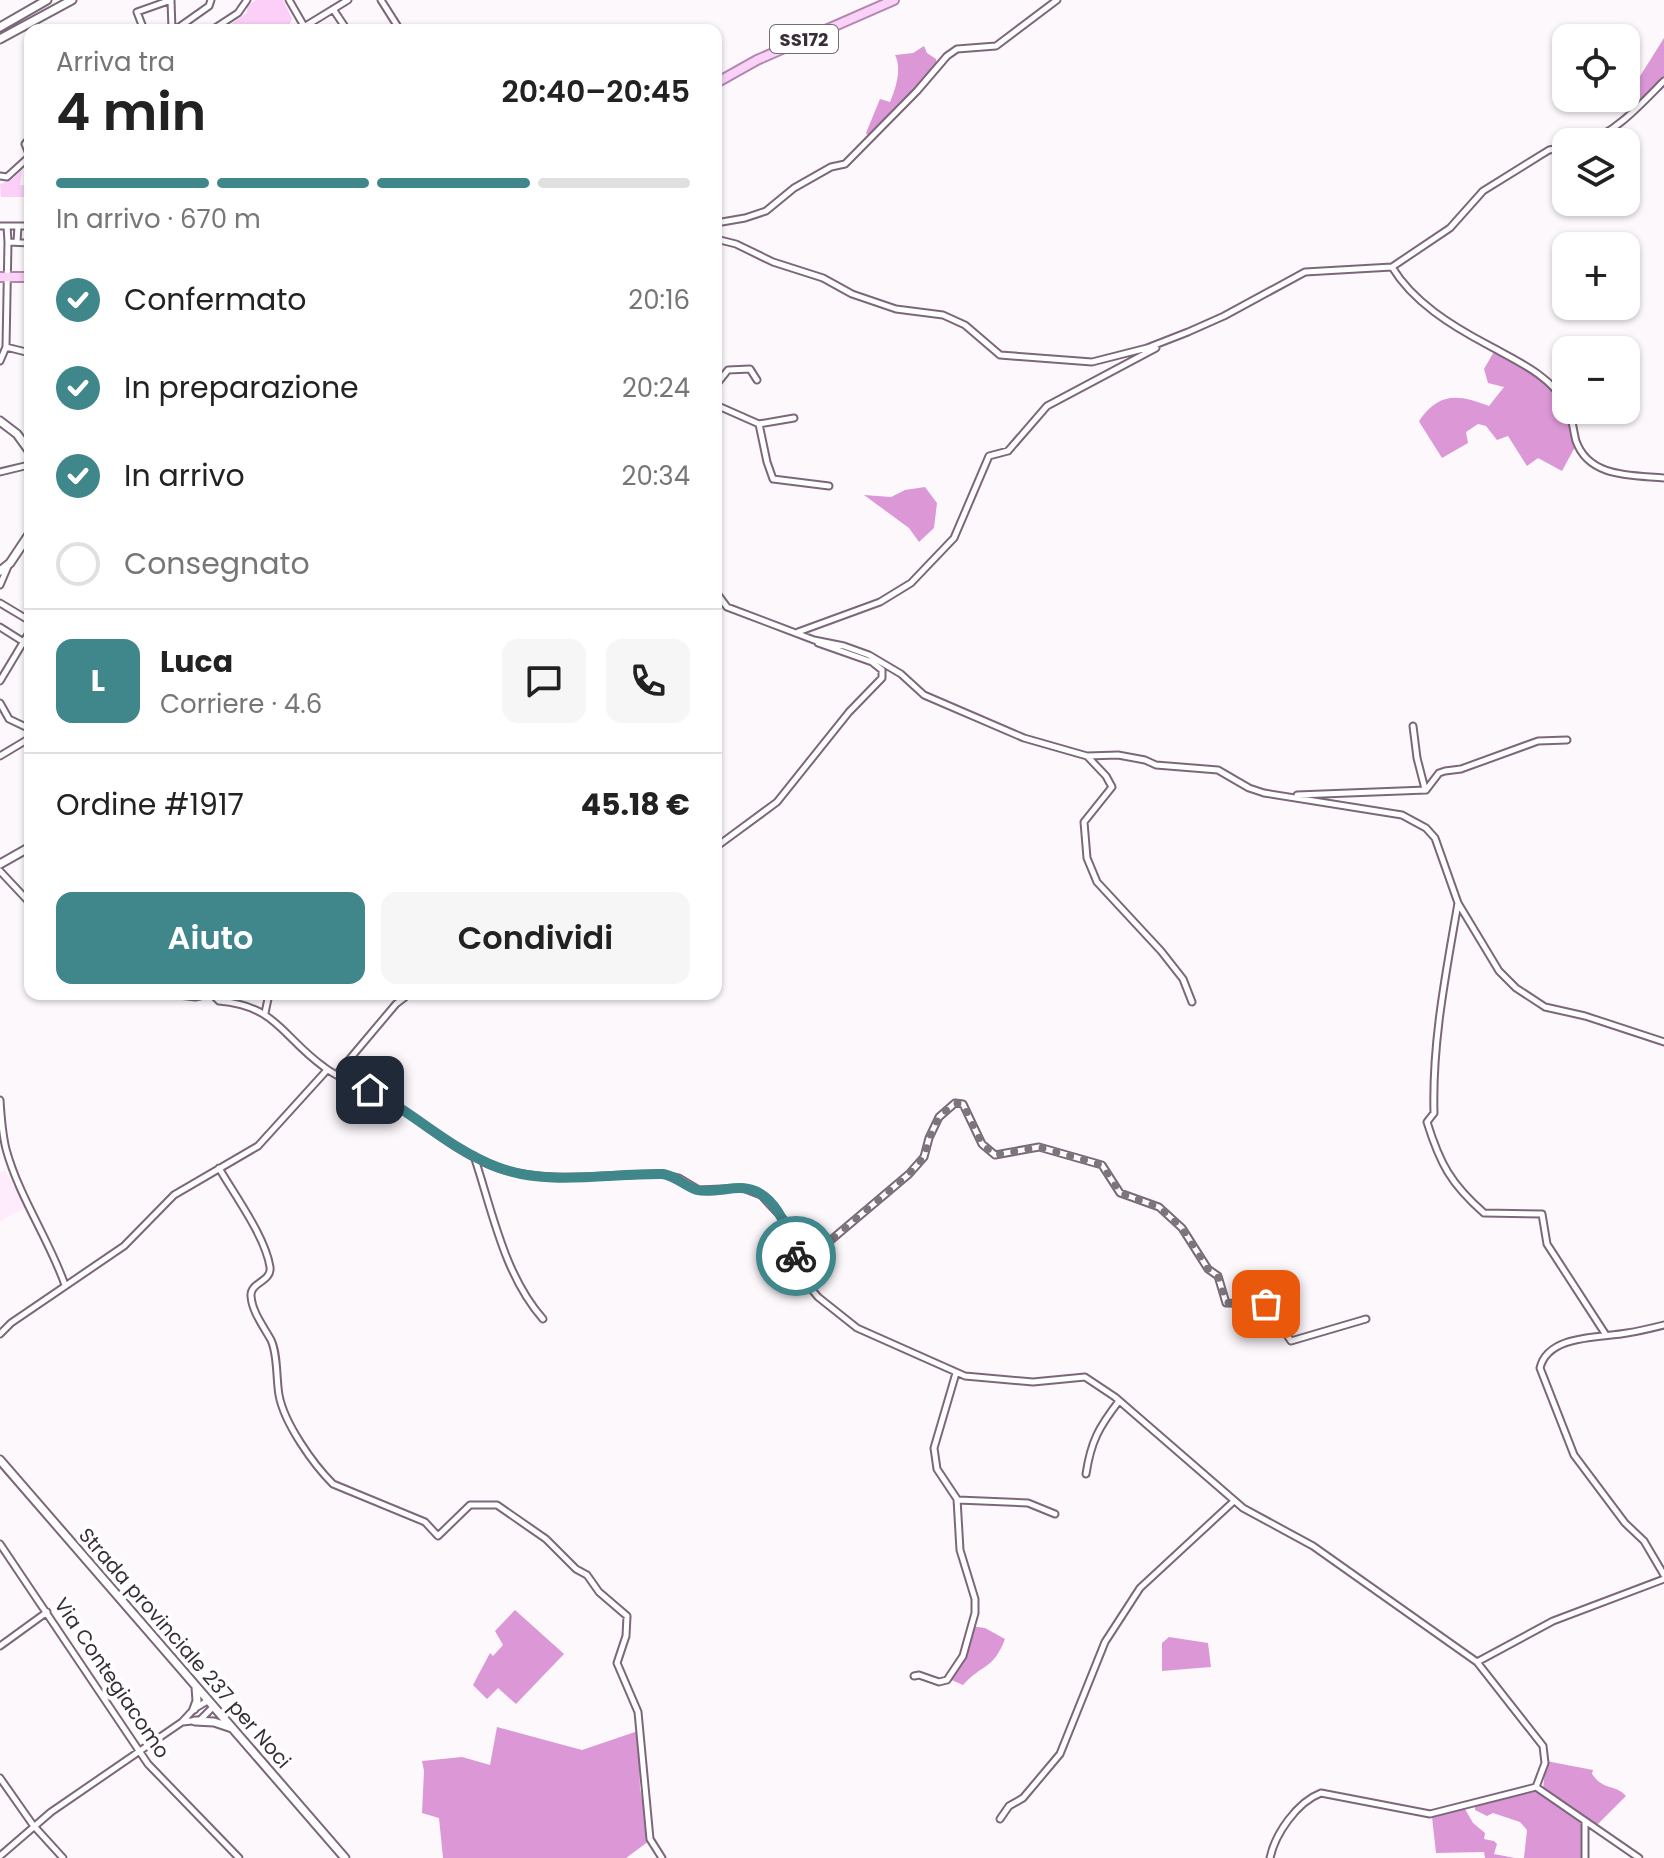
<!DOCTYPE html>
<html lang="it">
<meta charset="utf-8">
<style>
:root{--surface:#fff;--page:#f6f6f6;--text:#222;--muted:#767676;--line:#e0e0e0;--accent:#3f878b}
body{margin:0;font-family:Poppins,sans-serif;background:var(--page);color:var(--text);height:100vh;display:flex;flex-direction:column;font-size:30px;white-space:nowrap}
*{box-sizing:border-box;margin:0}
p{font-size:26px;color:var(--muted)}
.icon{flex:none;width:44px;height:44px;fill:none;stroke:currentColor;stroke-width:2;stroke-linecap:round;stroke-linejoin:round}
.map{position:relative;flex:1;overflow:hidden}
.drawer{position:absolute;left:24px;top:24px;width:698px;height:976px;display:flex;flex-direction:column;background:var(--surface);border-radius:16px;box-shadow:0 2px 6px #0004}
.drawer>*{flex:none}
.buttons{position:absolute;left:1552px;top:24px;display:grid;gap:16px}
.buttons a{display:grid;place-items:center;width:88px;height:88px;border-radius:16px;background:var(--surface);box-shadow:0 2px 6px #0004;font-size:40px}
.pin{position:absolute;display:grid;place-items:center;width:68px;height:68px;color:#fff;margin:-34px;border-radius:16px;box-shadow:0 4px 12px #0006}
.courier{position:absolute;display:grid;place-items:center;width:80px;height:80px;margin:-40px;border:6px solid #3f878b;border-radius:50%;background:#fff;color:#222;box-shadow:0 2px 10px #0007}
.headline em{font-style:normal;font-weight:600}
.headline div{display:flex;flex-direction:column-reverse}
.headline{display:flex;align-items:center;justify-content:space-between;height:136px;padding:0 32px}
h1{font-size:52px;font-weight:600;line-height:60px}
.bar{display:grid;grid-template-columns:repeat(4,1fr);gap:12px 8px;align-content:center;height:96px;padding:0 32px}
.bar i{height:10px;border-radius:6px;background:var(--line)}
.bar .current{background:var(--accent)}
.bar p{grid-column:span 4}
.line{display:flex;align-items:center;gap:20px;padding:0 32px;border-top:2px solid var(--line)}
.line div{flex:1}
.round{display:grid;place-items:center;flex:none;width:84px;height:84px;border-radius:16px;background:var(--page)}
ol{padding:0 32px;list-style:none}
li{display:flex;align-items:center;gap:24px;height:88px}
li p{margin-inline-start:auto}
li .icon{padding:8px;border-radius:50%;background:var(--accent);color:#fff;stroke-width:4}
li:last-child{color:var(--muted)}
li i{width:44px;height:44px;border:4px solid var(--line);border-radius:50%}
.cta{display:flex;gap:16px;margin-top:auto;padding:16px 32px}
.cta a{flex:1;height:92px;border-radius:16px;background:var(--accent);color:#fff;font-size:32px;font-weight:600;line-height:92px;text-align:center}
.cta a+a{background:var(--page);color:var(--text)}
.map>svg:first-child{display:block}
.built{fill:#feecfc}
.green{fill:#fccff8}
.forest{fill:#dc97d7}
.lines{fill:none;stroke-linecap:round;stroke-linejoin:round}
.street-casing{stroke:#7c677a;stroke-width:9}
.secondary-casing{stroke:#7c677a;stroke-width:11}
.primary-casing{stroke:#b485b0;stroke-width:12}
.street{stroke:#fff;stroke-width:5}
.secondary{stroke:#fff;stroke-width:7}
.primary{stroke:#fad2f7;stroke-width:8}
.done{stroke:#7c757b;stroke-width:8;stroke-dasharray:0 14.4}
.route{stroke:#3f878b;stroke-width:10}
.labels{text-anchor:middle;dominant-baseline:central;stroke-width:8;stroke-linejoin:round;paint-order:stroke}
.shield{fill:#fff;stroke:#736d72;stroke-width:2}
.shield-label{font-size:18px;font-weight:bold;fill:#372e36}
.street-label{font-size:20px;fill:#372e36;stroke:#fff}
</style>
<div class="map">
<svg width="1664" height="1858" viewBox="0 0 1664 1858">
<rect width="100%" height="100%" fill="#fdf8fc"/>
<!-- built -->
<path class="built" d="M5,1170L25,1208L0,1221V1173Z"/>
<!-- green -->
<path class="green" d="M256,0H283L292,18L288,30H223L247,13V6Z
M22,170L20,185L30,186V197H1L0,184L11,180Z"/>
<!-- forest -->
<path class="forest" d="M1664,38V80L1638,106L1627,97Z
M924,46L927,53L936,59L937,65L870,138L866,133L880,99L890,102C896,88 902,68 895,55L913,53Z
M1496,348L1535,368L1562,402L1570,421L1575,447L1562,471L1538,458L1527,466L1508,436L1497,440L1486,426L1478,424L1466,432L1468,443L1442,458L1420,423L1419,421C1440,391 1459,395 1489,406L1504,387L1488,383L1484,369Z
M925,487L937,503L934,528L919,542L909,528L864,495L891,497L905,490Z
M515,1610L564,1654L516,1704L498,1688L487,1699L473,1685L490,1653L493,1656L503,1645L495,1631Z
M971,1626L985,1628L1005,1639C993,1670 983,1663 963,1685L945,1677L965,1645Z
M1169,1637L1208,1643L1211,1667L1162,1671V1643Z
M497,1727L582,1750L638,1731L640,1788L649,1841L626,1858H443L439,1818L422,1813L424,1771L422,1761L462,1757L490,1765Z
M1546,1761L1593,1770L1592,1774C1605,1792 1614,1783 1626,1796L1595,1827L1543,1789Z
M1537,1791L1583,1822L1584,1858H1524L1527,1830L1520,1822L1493,1813L1487,1816L1475,1810V1806Z
M1465,1809L1473,1823L1485,1833L1484,1839L1494,1841L1497,1844L1494,1854L1515,1858H1485L1484,1852L1436,1853L1432,1817Z"/>
<g class="lines">
<defs>
<path id="street" d="M171,0L172,30
M289,0L304,26
M381,0L400,30
M333,9L347,30
M144,30L137,12L171,0
M175,30L209,6L211,0
M212,30L238,13L247,0
M299,30L348,0
M1585,142C1614,135 1644,101 1664,81
M30,156L25,144L30,138
M0,176L7,177L30,156
M716,223L745,218L766,211L794,188L831,167L845,164L917,91L947,56L957,49L996,46L1057,0
M0,226H30
M7,226L8,242
M716,239L736,244L773,262L823,278L852,294L896,309L943,315L965,325L1000,355L1092,362L1147,348L1188,332L1224,316L1305,272L1392,267
M17,242L18,226
M1392,267C1413,302 1452,326 1488,345C1515,360 1552,376 1566,405
M1392,267L1450,228L1483,191L1549,150L1566,147
M6,347L30,353
M0,361L6,347L8,242L30,243
M716,385L728,370L750,369L757,380
M716,405L759,424L767,462L773,479L829,486
M1568,410C1573,420 1573,430 1576,441C1589,478 1632,475 1664,478
M759,424L794,418
M0,472L29,465
M0,585L9,564
M716,592L727,607L814,640L844,646L869,655L901,674L924,695L1024,738L1087,756L1118,755L1145,760L1156,765L1218,770L1249,788L1264,793L1402,815L1426,828L1435,838L1458,903L1499,971L1516,988L1545,1007L1585,1016L1664,1042
M0,603L30,621
M0,627L30,646
M798,632L880,602L911,583L954,538L989,456L1008,451L1047,406L1156,348
M0,681L30,631
M0,703L9,719L30,729
M1413,726L1417,758L1425,789
M0,756L30,738
M1088,757L1106,776L1112,787L1084,822L1087,858L1097,882L1161,951L1183,979L1192,1002
M1426,790L1439,773L1445,771L1461,769L1538,741L1567,740
M1297,795L1426,790
M716,847L777,802L849,712L882,678V670L872,662L818,643
M0,871L30,903
M1458,903C1446,973 1432,1042 1434,1113L1427,1122C1440,1164 1451,1184 1484,1213L1542,1214L1547,1244L1606,1335
M171,994L195,997L209,994
M212,994L219,1001C277,1006 282,1037 324,1067C343,1082 369,1088 389,1101C425,1123 458,1154 498,1168C552,1185 608,1173 663,1174L679,1178L699,1190L743,1188L761,1195L787,1223L803,1279L818,1297L857,1328L965,1376L1033,1382L1085,1377L1115,1397L1243,1508L1313,1546L1477,1662L1543,1746L1545,1763L1536,1787L1430,1814L1321,1793C1297,1802 1275,1834 1270,1858
M265,1013L269,994
M337,1074L396,1004L409,994
M0,1100C1,1116 2,1133 6,1149C19,1197 49,1239 65,1285
M474,1156C492,1210 504,1275 543,1319
M219,1168C235,1196 265,1236 270,1267C272,1282 250,1282 251,1296C252,1312 264,1327 271,1340C278,1355 276,1378 279,1395C284,1423 313,1464 333,1484L425,1522L438,1536L470,1505H497L546,1539L576,1569L587,1575L599,1592L627,1616L626,1636L617,1663L638,1712L650,1839L662,1858
M799,1267L909,1174L924,1157L929,1138L939,1117L955,1103L963,1104L982,1144L995,1155L1039,1147L1102,1165L1120,1193L1159,1207L1182,1228L1208,1269L1218,1276L1226,1303L1266,1304L1291,1341L1366,1319
M1664,1325C1652,1328 1640,1331 1627,1333C1601,1338 1548,1334 1540,1368L1574,1455L1625,1523L1644,1541L1664,1575
M0,1334L11,1323L124,1246L174,1195L258,1146L327,1070
M1086,1474C1091,1441 1099,1427 1119,1401
M958,1500L1028,1503L1055,1514
M0,1544L148,1764L239,1858
M0,1646L47,1612
M1477,1662L1553,1621L1664,1579
M914,1676L919,1675L939,1682L947,1680L963,1656L975,1613V1599L960,1550L957,1499L937,1469L934,1448L956,1373
M183,1722L200,1720L214,1706
M0,1778L33,1825L63,1858
M1536,1787L1639,1858
M1000,1819L1009,1806L1023,1798L1060,1754L1105,1642L1140,1588L1234,1501
M1585,1822V1858
M0,1856L51,1812L182,1722L194,1709L209,1700"/>
<path id="secondary" d="M0,27L47,0
M0,39L72,0
M0,421L17,434L30,452
M30,459V467
M0,571L10,563L30,533
M0,864L30,847
M0,1460L345,1858
M194,1709L197,1701L196,1687
M195,1721L214,1722L232,1728"/>
<path id="primary" d="M716,83L757,60L894,0
M0,277H30"/>
</defs>
<!-- street casing -->
<use href="#street" class="street-casing"/>
<!-- secondary casing -->
<use href="#secondary" class="secondary-casing"/>
<!-- primary casing -->
<use href="#primary" class="primary-casing"/>
<!-- street -->
<use href="#street" class="street"/>
<!-- secondary -->
<use href="#secondary" class="secondary"/>
<!-- primary -->
<use href="#primary" class="primary"/>
</g>
<g class="lines">
<!-- done -->
<path class="done" d="M796,1256L799,1267L909,1174L924,1157L929,1138L939,1117L955,1103L963,1104L982,1144L995,1155L1039,1147L1102,1165L1120,1193L1159,1207L1182,1228L1208,1269L1218,1276L1226,1303L1266,1304"/>
<!-- route -->
<path class="route" d="M370,1090C414,1113 450,1149 497,1167C548,1187 609,1173 663,1174C678,1177 684,1186 697,1190C710,1193 727,1188 740,1188C775,1188 788,1229 796,1256"/>
</g>
<g class="labels">
<!-- shield labels -->
<rect class="shield" x="770" y="25" width="68" height="28" rx="6"/>
<g class="shield-label">
<text x="804" y="39">SS172</text>
</g>
<!-- street labels -->
<g class="street-label">
<text transform="translate(185 1648) rotate(49)">Strada provinciale 237 per Noci</text>
<text transform="translate(112 1678) rotate(56)">Via Contegiacomo</text>
</g>
</g>
</svg>
<div class="buttons">
<a><svg class="icon" aria-label="locate" viewBox="0 0 24 24"><circle cx="12" cy="12" r="6"/><path d="M12 2v4M12 18v4M2 12h4M18 12h4"/></svg></a>
<a><svg class="icon" aria-label="layers" viewBox="0 0 24 24"><path d="M12 4l9 5-9 5-9-5zM3 14l9 5 9-5"/></svg></a>
<a>+</a>
<a>−</a>
</div>
<div class="pin" style="left:1266px;top:1304px;background:#ea580c"><svg class="icon" aria-label="bag" viewBox="0 0 24 24"><path d="M5 8h14l-1 12H6zM9 8a3 3 0 0 1 6 0"/></svg></div>
<div class="pin" style="left:370px;top:1090px;background:#1f2937"><svg class="icon" aria-label="home" viewBox="0 0 24 24"><path d="M3 11l9-7 9 7M6 9v11h12V9"/></svg></div>
<div class="courier" style="left:796px;top:1256px"><svg class="icon" aria-label="bike" viewBox="0 0 24 24"><circle cx="6" cy="16" r="4"/><circle cx="18" cy="16" r="4"/><path d="M6 16l4-8h5l3 8M10 8l3 8H6M13 5h3"/></svg></div>
<section class="drawer">
<div class="headline"><div><h1>4 min</h1><p>Arriva tra</p></div><em>20:40–20:45</em></div>
<div class="bar"><i class="current"></i><i class="current"></i><i class="current"></i><i></i><p>In arrivo · 670 m</p></div>
<ol>
<li><svg class="icon" aria-label="check" viewBox="0 0 24 24"><path d="M5 12l5 5 9-10"/></svg>Confermato<p>20:16</p></li>
<li><svg class="icon" aria-label="check" viewBox="0 0 24 24"><path d="M5 12l5 5 9-10"/></svg>In preparazione<p>20:24</p></li>
<li><svg class="icon" aria-label="check" viewBox="0 0 24 24"><path d="M5 12l5 5 9-10"/></svg>In arrivo<p>20:34</p></li>
<li><i></i>Consegnato</li>
</ol>
<div class="line" style="height:144px"><b class="round" style="background:var(--accent);color:#fff">L</b><div><b>Luca</b><p>Corriere · 4.6</p></div><a class="round"><svg class="icon" aria-label="chat" viewBox="0 0 24 24"><path d="M4 5h16v11H9l-5 4z"/></svg></a><a class="round"><svg class="icon" aria-label="phone" viewBox="0 0 24 24"><path d="M5 4h4l2 5-3 2q2 4 5 5l2-3 5 2v4C11 20 4 13 5 4z"/></svg></a></div>
<div class="line" style="height:104px"><div>Ordine #1917</div><b>45.18 €</b></div>
<div class="cta"><a>Aiuto</a><a>Condividi</a></div>
</section>
</div>
